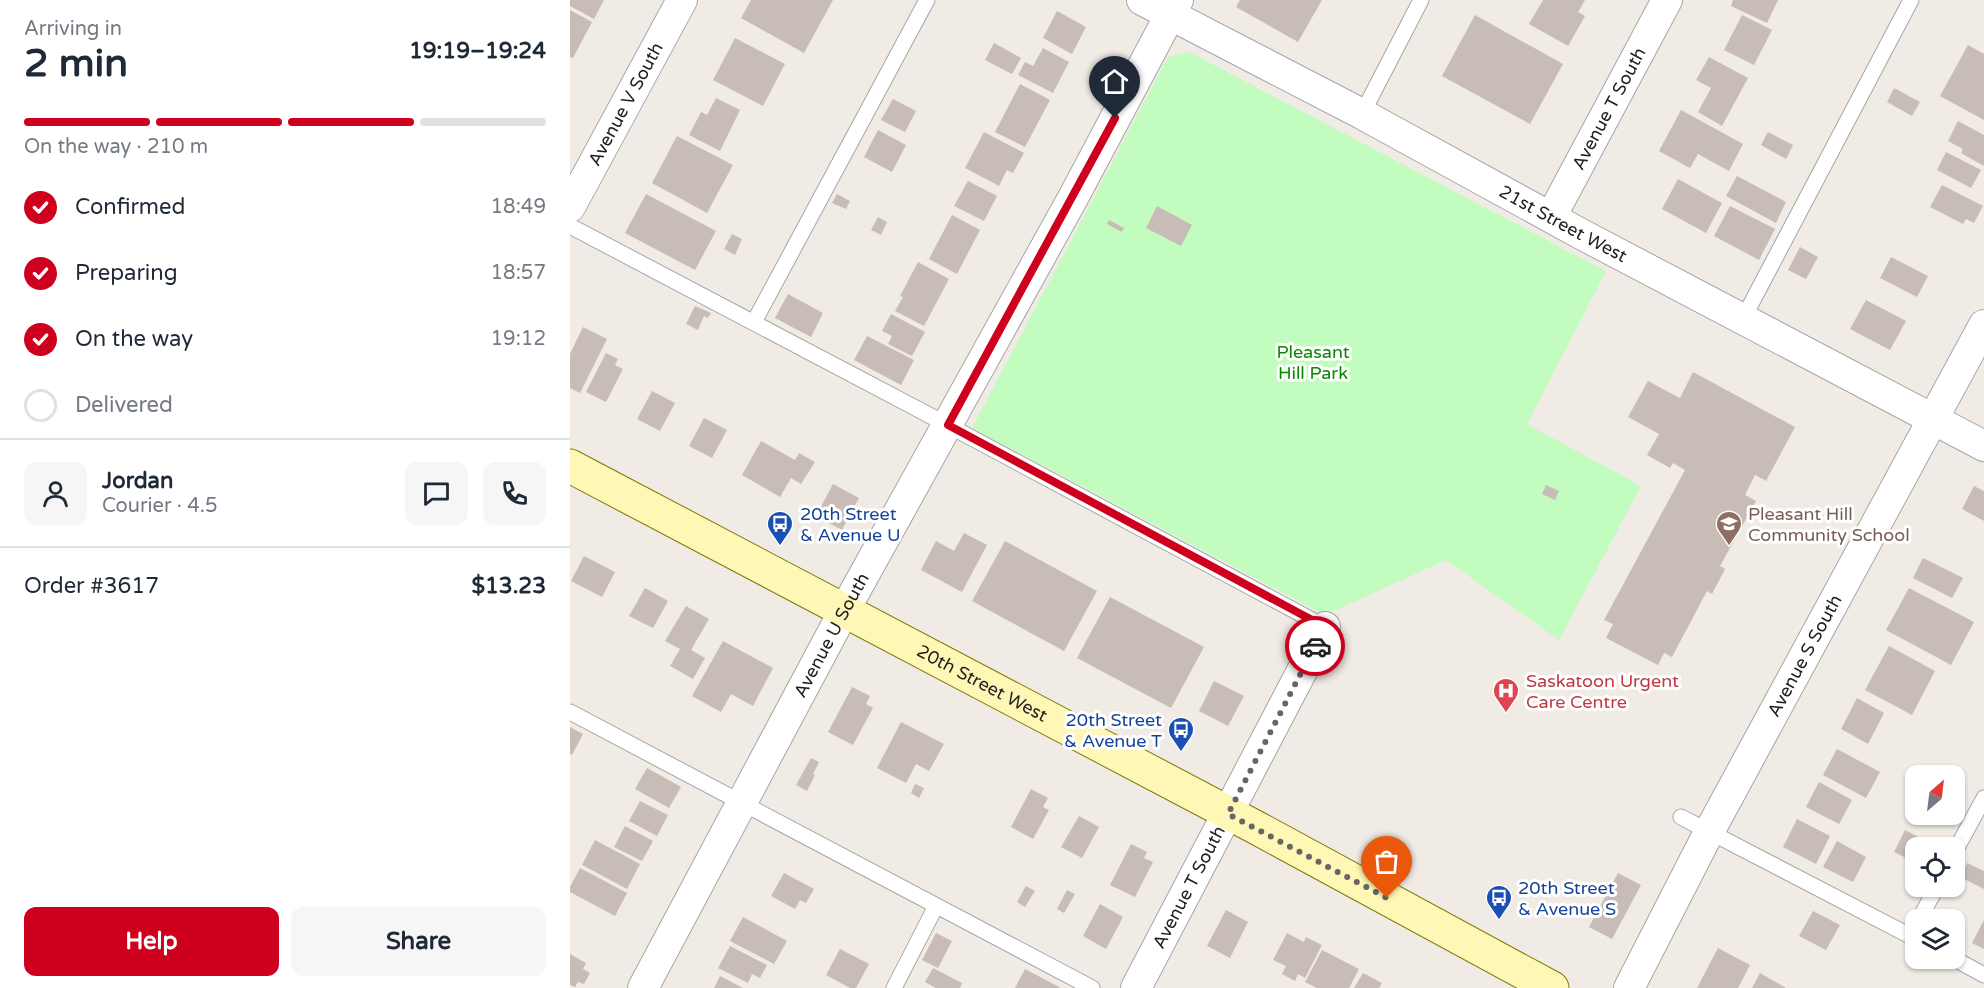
<!DOCTYPE html>
<meta charset="utf-8">
<style>
:root{--surface:#fff;--page:#f6f6f7;--text:#1f2937;--muted:#747a83;--line:#e0e1e3;--accent:#ce001d}
body{margin:0;font-family:"Varela Round",sans-serif;background:var(--page);color:var(--text);height:100vh;display:flex;flex-direction:column;font-size:22px;white-space:nowrap}
*{box-sizing:border-box;margin:0}
p{font-size:20px;color:var(--muted)}
.icon{flex:none;width:33px;height:33px;fill:none;stroke:currentColor;stroke-width:2;stroke-linecap:round;stroke-linejoin:round}
.map{position:relative;flex:1;overflow:hidden}
.panel{display:flex;flex-direction:column;background:var(--surface);width:570px}
.panel>*{flex:none}
.needle{width:39px;rotate:28deg}
.controls{position:absolute;left:1335px;top:765px;display:grid;gap:12px}
.controls a{display:grid;place-items:center;width:60px;height:60px;border-radius:12px;background:var(--surface);box-shadow:0 2px 4px #0004;font-size:30px}
.pin{position:absolute;display:grid;place-items:center;width:51px;height:51px;color:#fff;margin:-62px -26px;border-radius:50% 50% 50% 0;rotate:-45deg;box-shadow:0 0 6px #0007}
.pin .icon{rotate:45deg}
.courier{position:absolute;display:grid;place-items:center;width:60px;height:60px;margin:-30px;border:4px solid #ce001d;border-radius:50%;background:#fff;color:#222;box-shadow:0 2px 8px #0007}
.overview em{font-style:normal;font-weight:700}
.overview div{display:flex;flex-direction:column-reverse}
.overview{display:flex;align-items:center;justify-content:space-between;height:102px;padding:0 24px}
h1{font-size:39px;font-weight:700;line-height:45px}
.bar{display:grid;grid-template-columns:repeat(4,1fr);gap:9px 6px;align-content:center;height:72px;padding:0 24px}
.bar i{height:8px;border-radius:4px;background:var(--line)}
.bar .selected{background:var(--accent)}
.bar p{grid-column:span 4}
.line{display:flex;align-items:center;gap:15px;padding:0 24px;border-top:2px solid var(--line)}
.line div{flex:1}
.round{display:grid;place-items:center;flex:none;width:63px;height:63px;border-radius:12px;background:var(--page)}
ol{padding:0 24px;list-style:none}
li{display:flex;align-items:center;gap:18px;height:66px}
li p{margin-inline-start:auto}
li .icon{padding:6px;border-radius:50%;background:var(--accent);color:#fff;stroke-width:4}
li:last-child{color:var(--muted)}
li i{width:33px;height:33px;border:3px solid var(--line);border-radius:50%}
.cta{display:flex;gap:12px;margin-top:auto;padding:12px 24px}
.cta a{flex:1;height:69px;border-radius:12px;background:var(--accent);color:#fff;font-size:24px;font-weight:700;line-height:69px;text-align:center}
.cta a+a{background:var(--page);color:var(--text)}
main{display:flex;flex:1;min-height:0}
.map>svg:first-child{display:block}
.park{fill:#c2fdbf}
.building{fill:#c8bcb7}
.lines{fill:none;stroke-linecap:round;stroke-linejoin:round}
.service-casing{stroke:#a6a6a6;stroke-width:17}
.minor-casing{stroke:#a6a6a6;stroke-width:32}
.secondary-casing{stroke:#7c7800;stroke-width:35}
.service{stroke:#fff;stroke-width:15}
.minor{stroke:#fff;stroke-width:30}
.secondary{stroke:#fef7b5;stroke-width:33}
.done{stroke:#686664;stroke-width:6;stroke-dasharray:0 10.8}
.route{stroke:#ce001d;stroke-width:8}
.labels{text-anchor:middle;dominant-baseline:central;stroke-width:6;stroke-linejoin:round;paint-order:stroke}
.street-label{font-size:18px;fill:#1f1f1f;stroke:#fff}
.park-label{font-size:18px;fill:#0b8504;stroke:#fff}
.transit-label{font-size:18px;fill:#164399;stroke:#fff;text-anchor:start}
.education-label{font-size:18px;fill:#785e54;stroke:#fff;text-anchor:start}
.health-label{font-size:18px;fill:#be3a42;stroke:#fff;text-anchor:start}
</style>
<main>
<section class="panel">
<div class="overview"><div><h1>2 min</h1><p>Arriving in</p></div><em>19:19–19:24</em></div>
<div class="bar"><i class="selected"></i><i class="selected"></i><i class="selected"></i><i></i><p>On the way · 210 m</p></div>
<ol>
<li><svg class="icon" aria-label="check" viewBox="0 0 24 24"><path d="M5 12l5 5 9-10"/></svg>Confirmed<p>18:49</p></li>
<li><svg class="icon" aria-label="check" viewBox="0 0 24 24"><path d="M5 12l5 5 9-10"/></svg>Preparing<p>18:57</p></li>
<li><svg class="icon" aria-label="check" viewBox="0 0 24 24"><path d="M5 12l5 5 9-10"/></svg>On the way<p>19:12</p></li>
<li><i></i>Delivered</li>
</ol>
<div class="line" style="height:108px"><a class="round"><svg class="icon" aria-label="person" viewBox="0 0 24 24"><circle cx="12" cy="8" r="4"/><path d="M4 21q1-7 8-7t8 7"/></svg></a><div><b>Jordan</b><p>Courier · 4.5</p></div><a class="round"><svg class="icon" aria-label="chat" viewBox="0 0 24 24"><path d="M4 5h16v11H9l-5 4z"/></svg></a><a class="round"><svg class="icon" aria-label="phone" viewBox="0 0 24 24"><path d="M5 4h4l2 5-3 2q2 4 5 5l2-3 5 2v4C11 20 4 13 5 4z"/></svg></a></div>
<div class="line" style="height:78px"><div>Order #3617</div><b>$13.23</b></div>
<div class="cta"><a>Help</a><a>Share</a></div>
</section>
<div class="map">
<svg width="1414" height="988" viewBox="0 0 1414 988">
<rect width="100%" height="100%" fill="#f0ebe4"/>
<!-- park -->
<path class="park" d="M619,52L1036,271L957,424L1071,486L989,640L876,560L755,615L402,428L598,57Z"/>
<!-- building -->
<path class="building" d="M0,0H34L24,19L0,6Z
M181,0H263L234,53L171,18Z
M670,0H752L728,42L666,7Z
M973,0H1015L1008,12L1015,16L998,46L959,24Z
M1163,0H1208L1197,23L1161,6Z
M0,10L22,22L3,58L0,57Z
M487,11L516,27L502,54L473,38Z
M905,15L993,64L960,124L872,76Z
M1172,15L1202,30L1184,65L1154,50Z
M165,38L215,64L193,106L143,80Z
M424,43L451,58L442,74L415,60Z
M1398,45L1414,54V120L1370,96Z
M473,48L499,62L483,93L448,75L455,62L463,66Z
M1139,57L1178,78L1152,126L1128,112L1141,88L1126,80Z
M450,84L480,100L455,147L425,132Z
M1324,88L1350,102L1342,116L1317,102Z
M146,98L170,110L150,151L119,135L131,112L137,115Z
M323,99L346,111L335,132L311,120Z
M1111,110L1173,144L1159,171L1128,154L1120,168L1089,151Z
M1388,121L1414,135V166L1391,153L1393,149L1378,141Z
M308,130L336,145L322,172L294,157Z
M414,132L454,153L443,173L437,170L429,186L395,168Z
M1198,132L1223,145L1216,159L1191,145Z
M107,136L163,165L137,213L82,183Z
M1376,152L1411,170L1401,188L1367,170Z
M1167,176L1216,202L1206,223L1156,196Z
M1108,179L1152,203L1136,233L1092,209Z
M398,181L427,196L414,221L384,206Z
M1372,185L1413,206L1404,223L1396,219L1393,224L1360,207Z
M76,194L146,231L125,270L55,233Z
M267,194L280,201L276,209L262,203Z
M587,206L622,225L611,246L576,228Z
M1160,206L1205,229L1189,260L1144,236Z
M382,215L410,230L387,274L359,259Z
M308,217L317,222L311,235L301,230Z
M539,220L554,228L552,232L537,224Z
M162,234L172,239L165,255L154,249Z
M1230,247L1248,257L1236,279L1218,270Z
M1321,257L1358,276L1347,297L1310,278Z
M348,262L379,279L354,326L325,311L333,297L330,296Z
M218,294L253,313L241,337L205,318Z
M1296,300L1336,321L1320,350L1280,329Z
M125,306L141,313L138,318L134,316L128,330L116,324Z
M321,314L355,332L342,356L318,344L322,336L312,331Z
M13,327L37,339L10,393L0,388V354Z
M297,336L344,360L331,385L284,360Z
M36,353L48,359L45,365L53,369L36,402L16,392Z
M1123,372L1225,427L1196,481L1185,475L1175,495L1186,501L1150,566L1155,569L1142,594L1137,591L1102,657L1094,653L1088,665L1036,638L1043,624L1034,620L1115,470L1103,463L1100,468L1077,455L1089,434L1058,417L1078,381L1110,398Z
M82,391L105,403L90,431L67,419Z
M134,418L157,430L142,458L119,446Z
M191,441L225,460L229,453L245,462L231,484L221,478L210,497L172,475Z
M263,484L289,498L272,530L246,516Z
M976,485L989,491L985,500L972,494Z
M1404,486L1414,491V521L1392,509Z
M394,533L417,545L392,592L351,570L366,541L384,551Z
M435,541L527,591L494,651L402,601Z
M14,556L45,572L32,597L1,581Z
M1353,558L1393,578L1382,598L1343,578Z
M75,588L98,601L83,628L59,616Z
M1339,588L1404,622L1381,665L1316,630Z
M540,597L634,647L601,708L507,658Z
M116,606L139,619L121,650L135,658L123,679L100,666L110,649L95,641Z
M153,641L203,668L183,706L161,694L151,712L122,696Z
M1319,646L1365,671L1342,715L1295,690Z
M644,681L674,696L658,726L629,711Z
M282,687L300,696L296,704L303,708L283,745L258,732Z
M1287,698L1314,713L1298,744L1271,729Z
M331,722L374,744L359,771L346,764L336,783L307,768Z
M0,727L13,734L2,755L0,754Z
M1267,749L1310,772L1296,798L1253,775Z
M241,758L249,762L243,774L245,775L237,791L226,785Z
M77,768L111,787L99,808L65,789Z
M1249,782L1282,800L1269,824L1236,807Z
M345,784L354,788L349,798L341,793Z
M461,789L478,798L473,807L479,810L463,839L441,827Z
M70,801L98,815L87,836L59,821Z
M509,816L529,827L512,858L491,847Z
M1227,819L1260,836L1246,864L1213,847Z
M55,826L83,841L72,861L44,847Z
M1335,830L1364,845L1363,848H1346V863L1324,852Z
M25,840L70,864L57,889L12,865Z
M1267,841L1296,857L1283,882L1253,867Z
M561,844L577,852L574,858L583,862L565,897L540,885Z
M1397,863L1414,871V889L1390,877Z
M10,868L57,893L45,916L0,892V887Z
M214,873L244,889L236,903L230,900L225,909L201,896Z
M1048,873L1071,885L1042,939L1019,927Z
M456,886L465,891L455,907L447,902Z
M497,890L505,894L494,913L487,909Z
M530,904L553,917L536,949L513,936Z
M656,910L678,922L660,958L637,946Z
M1243,911L1270,925L1256,950L1229,936Z
M173,917L217,941L204,964L160,941Z
M1414,920V949L1402,943Z
M366,933L382,941L368,968L352,960Z
M717,933L734,942L736,937L752,945L735,978L728,974L725,981L712,974L716,966L703,960Z
M160,946L197,965L190,978L182,974L178,983L148,968Z
M1148,948L1180,965L1168,988H1127Z
M270,949L299,964L286,988H280L256,975Z
M752,950L789,969L779,988H747L735,982Z
M0,954L16,963L13,969L20,973L14,984L8,982L5,987L0,985Z
M363,968L392,983L390,988H366L355,982Z
M455,969L491,988H445Z
M793,973L812,983L809,988H784Z
M1190,973L1216,988H1182Z
M150,976L173,988H144Z"/>
<g class="lines">
<defs>
<path id="service" d="M792,114L851,0
M0,226L357,414L755,627
M1173,319L1341,0
M184,322L357,0
M0,712L522,988
M1111,817L1346,939
M1384,853L1414,798
M1349,920L1367,886
M1383,958L1414,975
M324,988L366,906"/>
<g id="minor">
<path id="s1" d="M572,0L792,114L1011,234L1414,446"/>
<path id="s2" d="M0,207L112,0"/>
<path id="s3" d="M981,217L1097,0"/>
<path id="s4" d="M73,988L274,611L504,196L608,0"/>
<path id="s5" d="M566,988L755,627"/>
<path id="s6" d="M1059,988L1139,832L1414,325"/>
</g>
<g id="secondary">
<path id="s7" d="M0,466L687,828L982,988"/>
</g>
</defs>
<!-- service casing -->
<use href="#service" class="service-casing"/>
<!-- minor casing -->
<use href="#minor" class="minor-casing"/>
<!-- secondary casing -->
<use href="#secondary" class="secondary-casing"/>
<!-- service -->
<use href="#service" class="service"/>
<!-- minor -->
<use href="#minor" class="minor"/>
<!-- secondary -->
<use href="#secondary" class="secondary"/>
</g>
<g class="lines">
<!-- done -->
<path class="done" d="M745,646L658,814L817,898"/>
<!-- route -->
<path class="route" d="M545,118L378,425L755,627L745,646"/>
</g>
<!-- icons -->
<defs>
<symbol id="bus-pin" viewBox="-11 -11 22 30"><path d="M0 17L-7.5 6A9.5 9.5 0 1 1 7.5 6Z" fill="#1a4fb4" stroke="#fff"/><path d="M-5-6H5V4H4V6H2V4H-2V6H-4V4H-5ZM-3.5-4V0h7V-4ZM-3.5 1.2v1.5H-2V1.2ZM2 1.2v1.5H3.5V1.2Z" fill="#fff"/></symbol>
<symbol id="school-pin" viewBox="-11 -11 22 30"><path d="M0 17L-7.5 6A9.5 9.5 0 1 1 7.5 6Z" fill="#8d6e63" stroke="#fff"/><path d="M0-5L7-2L0 1L-7-2ZM-4 1L0 2.5L4 1V4Q0 6-4 4Z" fill="#fff"/></symbol>
<symbol id="hospital-pin" viewBox="-11 -11 22 30"><path d="M0 17L-7.5 6A9.5 9.5 0 1 1 7.5 6Z" fill="#e0444e" stroke="#fff"/><path d="M-5-5h3v3.5h4V-5h3V5h-3V1.5h-4V5h-3Z" fill="#fff"/></symbol>
</defs>
<g fill-rule="evenodd">
<use href="#bus-pin" x="195" y="509" width="30" height="40"/>
<use href="#school-pin" x="1144" y="509" width="30" height="40"/>
<use href="#hospital-pin" x="921" y="676" width="30" height="40"/>
<use href="#bus-pin" x="596" y="715" width="30" height="40"/>
<use href="#bus-pin" x="914" y="883" width="30" height="40"/>
</g>
<g class="labels">
<!-- street labels -->
<g class="street-label">
<text stroke="none"><textPath href="#s2" startOffset="117">Avenue V South</textPath></text>
<text stroke="none"><textPath href="#s3" startOffset="123">Avenue T South</textPath></text>
<text stroke="none"><textPath href="#s1" startOffset="477">21st Street West</textPath></text>
<text stroke="none"><textPath href="#s4" startOffset="400">Avenue U South</textPath></text>
<text stroke="none"><textPath href="#s6" startOffset="376">Avenue S South</textPath></text>
<text stroke="none"><textPath href="#s7" startOffset="466">20th Street West</textPath></text>
<text stroke="none"><textPath href="#s5" startOffset="114">Avenue T South</textPath></text>
</g>
<!-- park labels -->
<g class="park-label">
<text x="743" y="352">Pleasant<tspan x="743" dy="21">Hill Park</tspan></text>
</g>
<!-- transit labels -->
<g class="transit-label">
<text x="230" y="514">20th Street<tspan x="230" dy="21">&amp; Avenue U</tspan></text>
<text x="592" y="720" text-anchor="end">20th Street<tspan x="592" dy="21">&amp; Avenue T</tspan></text>
<text x="948" y="888">20th Street<tspan x="948" dy="21">&amp; Avenue S</tspan></text>
</g>
<!-- education labels -->
<g class="education-label">
<text x="1178" y="514">Pleasant Hill<tspan x="1178" dy="21">Community School</tspan></text>
</g>
<!-- health labels -->
<g class="health-label">
<text x="956" y="681">Saskatoon Urgent<tspan x="956" dy="21">Care Centre</tspan></text>
</g>
</g>
</svg>
<div class="controls">
<a><svg class="needle" viewBox="-14 -14 28 28"><path d="M0-13l5 13h-10z" fill="#e53935"/><path d="M0 13l5-13h-10z" fill="#747a83"/></svg></a>
<a><svg class="icon" aria-label="locate" viewBox="0 0 24 24"><circle cx="12" cy="12" r="6"/><path d="M12 2v4M12 18v4M2 12h4M18 12h4"/></svg></a>
<a><svg class="icon" aria-label="layers" viewBox="0 0 24 24"><path d="M12 4l9 5-9 5-9-5zM3 14l9 5 9-5"/></svg></a>
</div>
<div class="pin" style="left:817px;top:898px;background:#ea580c"><svg class="icon" aria-label="bag" viewBox="0 0 24 24"><path d="M5 8h14l-1 12H6zM9 8a3 3 0 0 1 6 0"/></svg></div>
<div class="pin" style="left:545px;top:118px;background:#1f2937"><svg class="icon" aria-label="home" viewBox="0 0 24 24"><path d="M3 11l9-7 9 7M6 9v11h12V9"/></svg></div>
<div class="courier" style="left:745px;top:646px"><svg class="icon" aria-label="car" viewBox="0 0 24 24"><path d="M5 17H2v-5l4-1 3-4h7l3 4 3 1v5h-3M9 17h6M6 11h13"/><circle cx="7" cy="17" r="2"/><circle cx="17" cy="17" r="2"/></svg></div>
</div>
</main>
